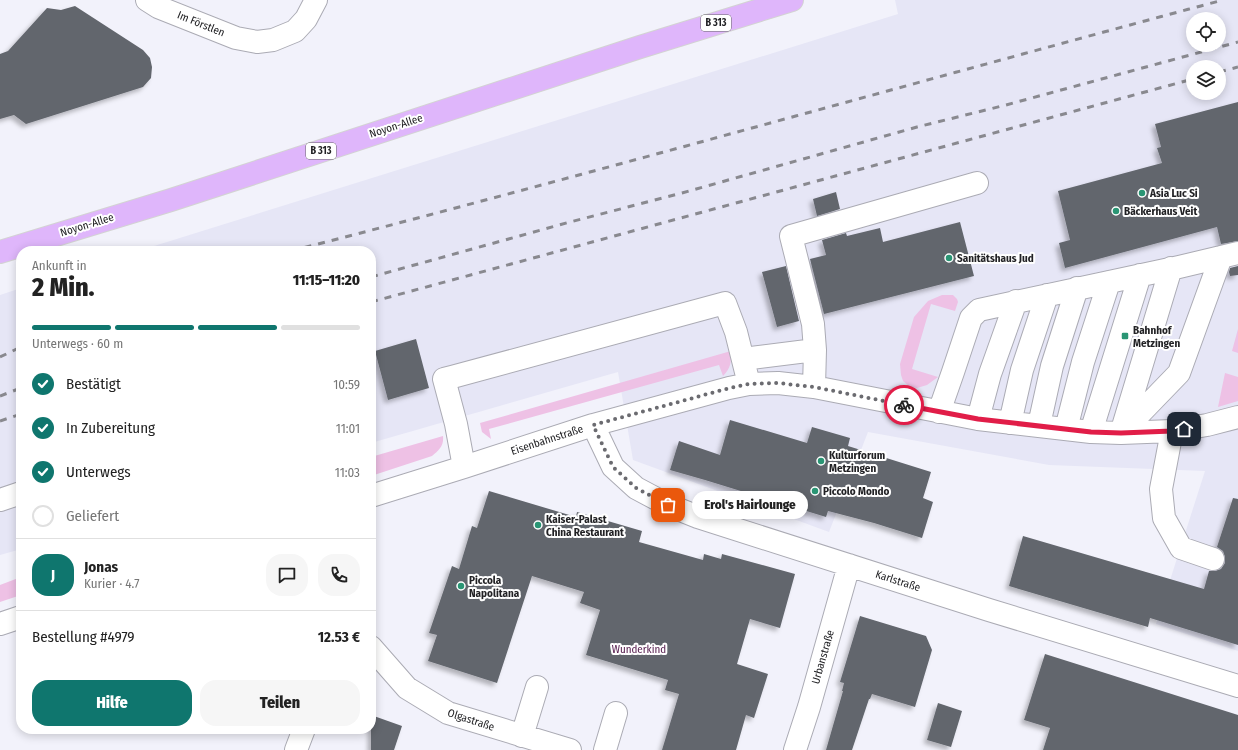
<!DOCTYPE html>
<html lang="de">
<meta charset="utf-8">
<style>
:root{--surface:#fff;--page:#f6f6f6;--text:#222;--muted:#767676;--line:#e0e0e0;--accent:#0f766e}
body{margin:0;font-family:"Fira Sans Condensed",sans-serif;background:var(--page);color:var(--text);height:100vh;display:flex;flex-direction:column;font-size:15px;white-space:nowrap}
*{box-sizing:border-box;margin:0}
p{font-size:13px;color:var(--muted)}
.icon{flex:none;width:22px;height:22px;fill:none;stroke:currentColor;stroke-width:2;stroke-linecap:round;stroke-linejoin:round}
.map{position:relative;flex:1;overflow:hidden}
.details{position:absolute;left:16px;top:246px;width:360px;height:488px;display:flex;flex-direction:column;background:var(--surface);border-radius:16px;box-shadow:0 2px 10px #0003}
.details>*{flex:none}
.tools{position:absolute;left:1186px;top:12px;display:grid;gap:8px}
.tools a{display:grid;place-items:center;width:40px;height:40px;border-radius:50%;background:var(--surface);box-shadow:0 2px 10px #0003;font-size:20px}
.pin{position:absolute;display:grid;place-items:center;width:34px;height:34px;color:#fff;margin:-17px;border-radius:8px;box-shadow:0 2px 6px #0006}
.courier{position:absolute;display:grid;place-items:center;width:40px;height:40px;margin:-20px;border:3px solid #e11d48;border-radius:50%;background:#fff;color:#222;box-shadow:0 1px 5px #0007}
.bubble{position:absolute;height:28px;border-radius:14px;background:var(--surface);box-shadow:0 2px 10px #0003;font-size:13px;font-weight:800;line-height:28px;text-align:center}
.summary em{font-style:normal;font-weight:800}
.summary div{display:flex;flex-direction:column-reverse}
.summary{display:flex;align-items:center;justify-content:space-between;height:68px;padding:0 16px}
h1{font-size:26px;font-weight:800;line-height:30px}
.bar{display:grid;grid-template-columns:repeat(4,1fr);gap:6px 4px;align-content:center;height:48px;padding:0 16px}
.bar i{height:5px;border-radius:3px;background:var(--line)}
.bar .selected{background:var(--accent)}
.bar p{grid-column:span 4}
.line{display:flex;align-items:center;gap:10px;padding:0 16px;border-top:1px solid var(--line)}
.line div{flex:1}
.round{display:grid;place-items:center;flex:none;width:42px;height:42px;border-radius:16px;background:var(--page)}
ol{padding:0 16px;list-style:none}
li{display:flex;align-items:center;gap:12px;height:44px}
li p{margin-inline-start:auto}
li .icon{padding:4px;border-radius:50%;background:var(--accent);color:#fff;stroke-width:4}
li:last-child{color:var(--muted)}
li i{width:22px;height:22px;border:2px solid var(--line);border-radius:50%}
.button{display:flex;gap:8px;margin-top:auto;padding:8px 16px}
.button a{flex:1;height:46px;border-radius:16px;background:var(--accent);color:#fff;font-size:16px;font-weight:800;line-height:46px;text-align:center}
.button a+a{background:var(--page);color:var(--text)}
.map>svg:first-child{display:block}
.built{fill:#e6e6f6;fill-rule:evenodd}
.green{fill:#eec1e5}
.building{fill:#62666d;filter:url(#shadow)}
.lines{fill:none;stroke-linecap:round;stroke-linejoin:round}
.minor-casing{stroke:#ababb4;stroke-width:24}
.major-casing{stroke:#d3d3d3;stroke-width:24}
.minor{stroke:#fff;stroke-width:22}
.major{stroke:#dfb6fb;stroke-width:22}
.rail{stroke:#89898f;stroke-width:3;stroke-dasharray:7 7;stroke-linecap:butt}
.done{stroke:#6b6b70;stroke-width:4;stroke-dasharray:0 7.2}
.route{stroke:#e11d48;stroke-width:5}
.poi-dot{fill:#2a9574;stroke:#fff;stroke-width:1.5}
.labels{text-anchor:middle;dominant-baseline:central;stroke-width:4;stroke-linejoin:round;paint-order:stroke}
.shield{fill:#fff;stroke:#646466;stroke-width:1}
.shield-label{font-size:10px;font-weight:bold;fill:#222225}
.street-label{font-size:11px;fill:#222225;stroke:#fff}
.poi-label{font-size:11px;font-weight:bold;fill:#222225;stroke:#fff;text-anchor:start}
.park-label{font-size:11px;fill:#592051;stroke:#fff}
</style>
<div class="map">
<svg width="1238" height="750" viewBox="0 0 1238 750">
<defs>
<filter id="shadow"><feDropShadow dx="-3.5" dy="3.5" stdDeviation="2" flood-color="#0004"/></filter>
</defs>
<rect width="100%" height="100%" fill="#f2f2fb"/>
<!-- built -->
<path class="built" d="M895,0H1238V651L1156,624L1205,471L1049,465L868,432L829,532L633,460L618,372L371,443V251H138L898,14ZM1193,19H1219V45H1193ZM1193,67H1219V93H1193Z
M21,288V549L0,555V295Z"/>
<!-- green -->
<path class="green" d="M942,295H953L957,299L958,302L955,311L931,304L912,369L938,377L927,385L917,388L909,386L903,381L901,375L900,364L914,317L928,301Z
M1238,329V353L1232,351Z
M731,351C731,364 731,367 723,376L719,365L489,429L491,439L482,432L480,423Z
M1225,373L1238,377V401L1218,407Z
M443,436C444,446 439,450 432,456L371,476V457Z
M21,577V595L0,602V585Z"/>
<!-- building -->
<path class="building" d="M75,6L143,50L150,58L152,67L151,78L143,87L26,124L14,115L0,119V54L8,51L47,8L61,10Z
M1238,102V241L1221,244L1217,227L1065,268L1059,243L1070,240L1058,191L1162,163L1157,148L1161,147L1155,124Z
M836,192L840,209L817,216L813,199Z
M960,222L974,276L824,314L810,259L826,255L822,240L846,233L847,236L880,228L883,242Z
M786,266L799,321L777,327L762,272Z
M1238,266V275L1230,276L1229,272L1230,268Z
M416,339L429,388L388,400L375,351Z
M730,420L807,443L812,427L850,438L848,446L931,472L923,498L933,502L922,538L874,523L828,511L826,517L705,480L670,470L679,441L720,455Z
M489,491L576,517L577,512L642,531L639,542L703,560L704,554L721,559L722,554L795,574L780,628L750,619L737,664L768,674L754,718L746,715L736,750H662L679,694L665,690L668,680L586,655L600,610L580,603L584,592L532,576L497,683L428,661L437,635L429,633L452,566L459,569L472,526L477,528Z
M1233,498L1238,499V645L1150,618L1148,627L1009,586L1023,536L1204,589L1209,571H1215L1221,569L1225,563V557L1223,551L1217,547Z
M860,616L926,636L932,650L915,707L872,694L870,699H869L852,750H826L843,691H842L844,683L840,682Z
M1045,654L1238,715V750H1043L1050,728L1024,720Z
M938,703L962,711L951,747L927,740Z
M371,715L402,726L394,750H371Z"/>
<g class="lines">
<defs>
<path id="minor" d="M147,0L158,7L236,38L257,42L273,40L295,31L306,19L316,0
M743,359L815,350
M814,387L815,350L813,324L791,236L977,183
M939,412L953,372L971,318L979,310L1179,267L1238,253
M978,419L990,374L1016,301
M1010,423L1022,370L1047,295
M593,425L613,467L636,488L668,505L698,517L989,610L1238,686
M1039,425L1052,366L1077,288
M1066,429L1083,362L1109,282
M1122,430L1171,268
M1172,431L1161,489L1164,518L1181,548L1213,559
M1091,432L1140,275
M1121,433L1179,373L1221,257
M464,467L456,424L444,379L452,377L725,303L736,332L749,384
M371,496L464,467L593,425L729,388L749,384L778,383L814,387L978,419L1091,432L1121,433L1172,431L1207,425L1238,417
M0,500L21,493
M0,624L21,617
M371,647L407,688L448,713L570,750
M522,736L537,687
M296,750L304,729
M605,750L616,713
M795,750L809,707L849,565"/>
<path id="major" d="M0,252L171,200L640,47L792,0"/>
</defs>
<!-- minor casing -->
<use href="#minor" class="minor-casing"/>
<!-- major casing -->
<use href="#major" class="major-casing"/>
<!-- minor -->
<use href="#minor" class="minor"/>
<!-- major -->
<use href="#major" class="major"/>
<!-- rail -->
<path class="rail" d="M1219,72L1238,67
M291,251C602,171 912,83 1223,0
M371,277L570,222L682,193L917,127L1006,105L1238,42
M371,302L1193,79
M0,357L21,347
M0,396L21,388
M0,421L21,414"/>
</g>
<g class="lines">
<!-- done -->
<path class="done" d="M668,505L636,488L613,467L593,425L730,388L749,384L778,383L814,387L904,405"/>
<!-- route -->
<path class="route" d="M904,405L978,419L1091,432L1121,433L1172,431L1184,429"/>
</g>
<!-- markers -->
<g class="poi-dot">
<circle cx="1142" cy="193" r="4"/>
<circle cx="1116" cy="211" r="4"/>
<circle cx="949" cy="258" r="4"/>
<rect x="1121" y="332" width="8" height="8" rx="2"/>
<circle cx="821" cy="461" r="4"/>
<circle cx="815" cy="491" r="4"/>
<circle cx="538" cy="525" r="4"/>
<circle cx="461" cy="586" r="4"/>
</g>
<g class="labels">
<!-- shield labels -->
<g class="shield">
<rect x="701" y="15" width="30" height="16" rx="3"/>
<rect x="306" y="143" width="30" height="16" rx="3"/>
</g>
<g class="shield-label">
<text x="716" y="23">B 313</text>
<text x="321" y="151">B 313</text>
</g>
<!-- street labels -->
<g class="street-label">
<text transform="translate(201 24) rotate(22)">Im Förstlen</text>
<text transform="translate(396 126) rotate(-18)">Noyon-Allee</text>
<text transform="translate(87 225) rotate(-17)">Noyon-Allee</text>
<text transform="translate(547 440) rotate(-18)">Eisenbahnstraße</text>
<text transform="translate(898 581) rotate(18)">Karlstraße</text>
<text transform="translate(823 657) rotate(-74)">Urbanstraße</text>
<text transform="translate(471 720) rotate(18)">Olgastraße</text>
</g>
<!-- poi labels -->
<g class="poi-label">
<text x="1150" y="193">Asia Luc Si</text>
<text x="1124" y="211">Bäckerhaus Veit</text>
<text x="957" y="258">Sanitätshaus Jud</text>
<text x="1133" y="330">Bahnhof<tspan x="1133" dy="13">Metzingen</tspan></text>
<text x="829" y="455">Kulturforum<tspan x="829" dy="13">Metzingen</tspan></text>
<text x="823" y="491">Piccolo Mondo</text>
<text x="546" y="519">Kaiser-Palast<tspan x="546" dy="13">China Restaurant</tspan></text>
<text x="469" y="580">Piccola<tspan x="469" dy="13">Napolitana</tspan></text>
</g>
<!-- park labels -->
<g class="park-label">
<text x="639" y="649">Wunderkind</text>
</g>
</g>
</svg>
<div class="tools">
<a><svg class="icon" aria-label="locate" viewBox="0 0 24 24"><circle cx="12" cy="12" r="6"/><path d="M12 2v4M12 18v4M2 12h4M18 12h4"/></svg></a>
<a><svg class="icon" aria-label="layers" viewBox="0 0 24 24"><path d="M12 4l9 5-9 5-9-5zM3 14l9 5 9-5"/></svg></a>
</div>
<div class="pin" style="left:668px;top:505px;background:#ea580c"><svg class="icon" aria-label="bag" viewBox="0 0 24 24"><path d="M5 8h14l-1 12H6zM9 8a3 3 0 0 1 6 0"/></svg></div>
<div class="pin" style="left:1184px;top:429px;background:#1f2937"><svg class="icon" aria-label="home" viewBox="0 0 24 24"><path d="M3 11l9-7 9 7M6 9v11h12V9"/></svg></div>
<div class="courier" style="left:904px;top:405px"><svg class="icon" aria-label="bike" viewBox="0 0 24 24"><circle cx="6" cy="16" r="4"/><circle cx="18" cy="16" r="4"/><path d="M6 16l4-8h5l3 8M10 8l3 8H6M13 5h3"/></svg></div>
<div class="bubble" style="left:692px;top:491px;width:116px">Erol's Hairlounge</div>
<section class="details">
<div class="summary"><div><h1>2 Min.</h1><p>Ankunft in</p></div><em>11:15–11:20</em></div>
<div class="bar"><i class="selected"></i><i class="selected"></i><i class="selected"></i><i></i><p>Unterwegs · 60 m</p></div>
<ol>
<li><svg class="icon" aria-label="check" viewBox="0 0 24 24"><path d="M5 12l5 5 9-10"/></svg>Bestätigt<p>10:59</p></li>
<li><svg class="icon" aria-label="check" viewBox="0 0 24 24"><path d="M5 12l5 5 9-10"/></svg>In Zubereitung<p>11:01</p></li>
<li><svg class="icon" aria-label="check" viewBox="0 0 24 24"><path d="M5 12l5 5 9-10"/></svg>Unterwegs<p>11:03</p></li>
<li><i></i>Geliefert</li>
</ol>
<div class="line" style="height:72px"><b class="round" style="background:var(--accent);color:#fff">J</b><div><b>Jonas</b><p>Kurier · 4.7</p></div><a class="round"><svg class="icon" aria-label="chat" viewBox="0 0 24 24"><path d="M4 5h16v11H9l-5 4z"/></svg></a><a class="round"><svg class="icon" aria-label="phone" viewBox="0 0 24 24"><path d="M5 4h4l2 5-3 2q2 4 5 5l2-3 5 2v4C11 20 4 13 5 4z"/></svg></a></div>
<div class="line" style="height:52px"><div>Bestellung #4979</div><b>12.53 €</b></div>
<div class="button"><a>Hilfe</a><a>Teilen</a></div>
</section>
</div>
